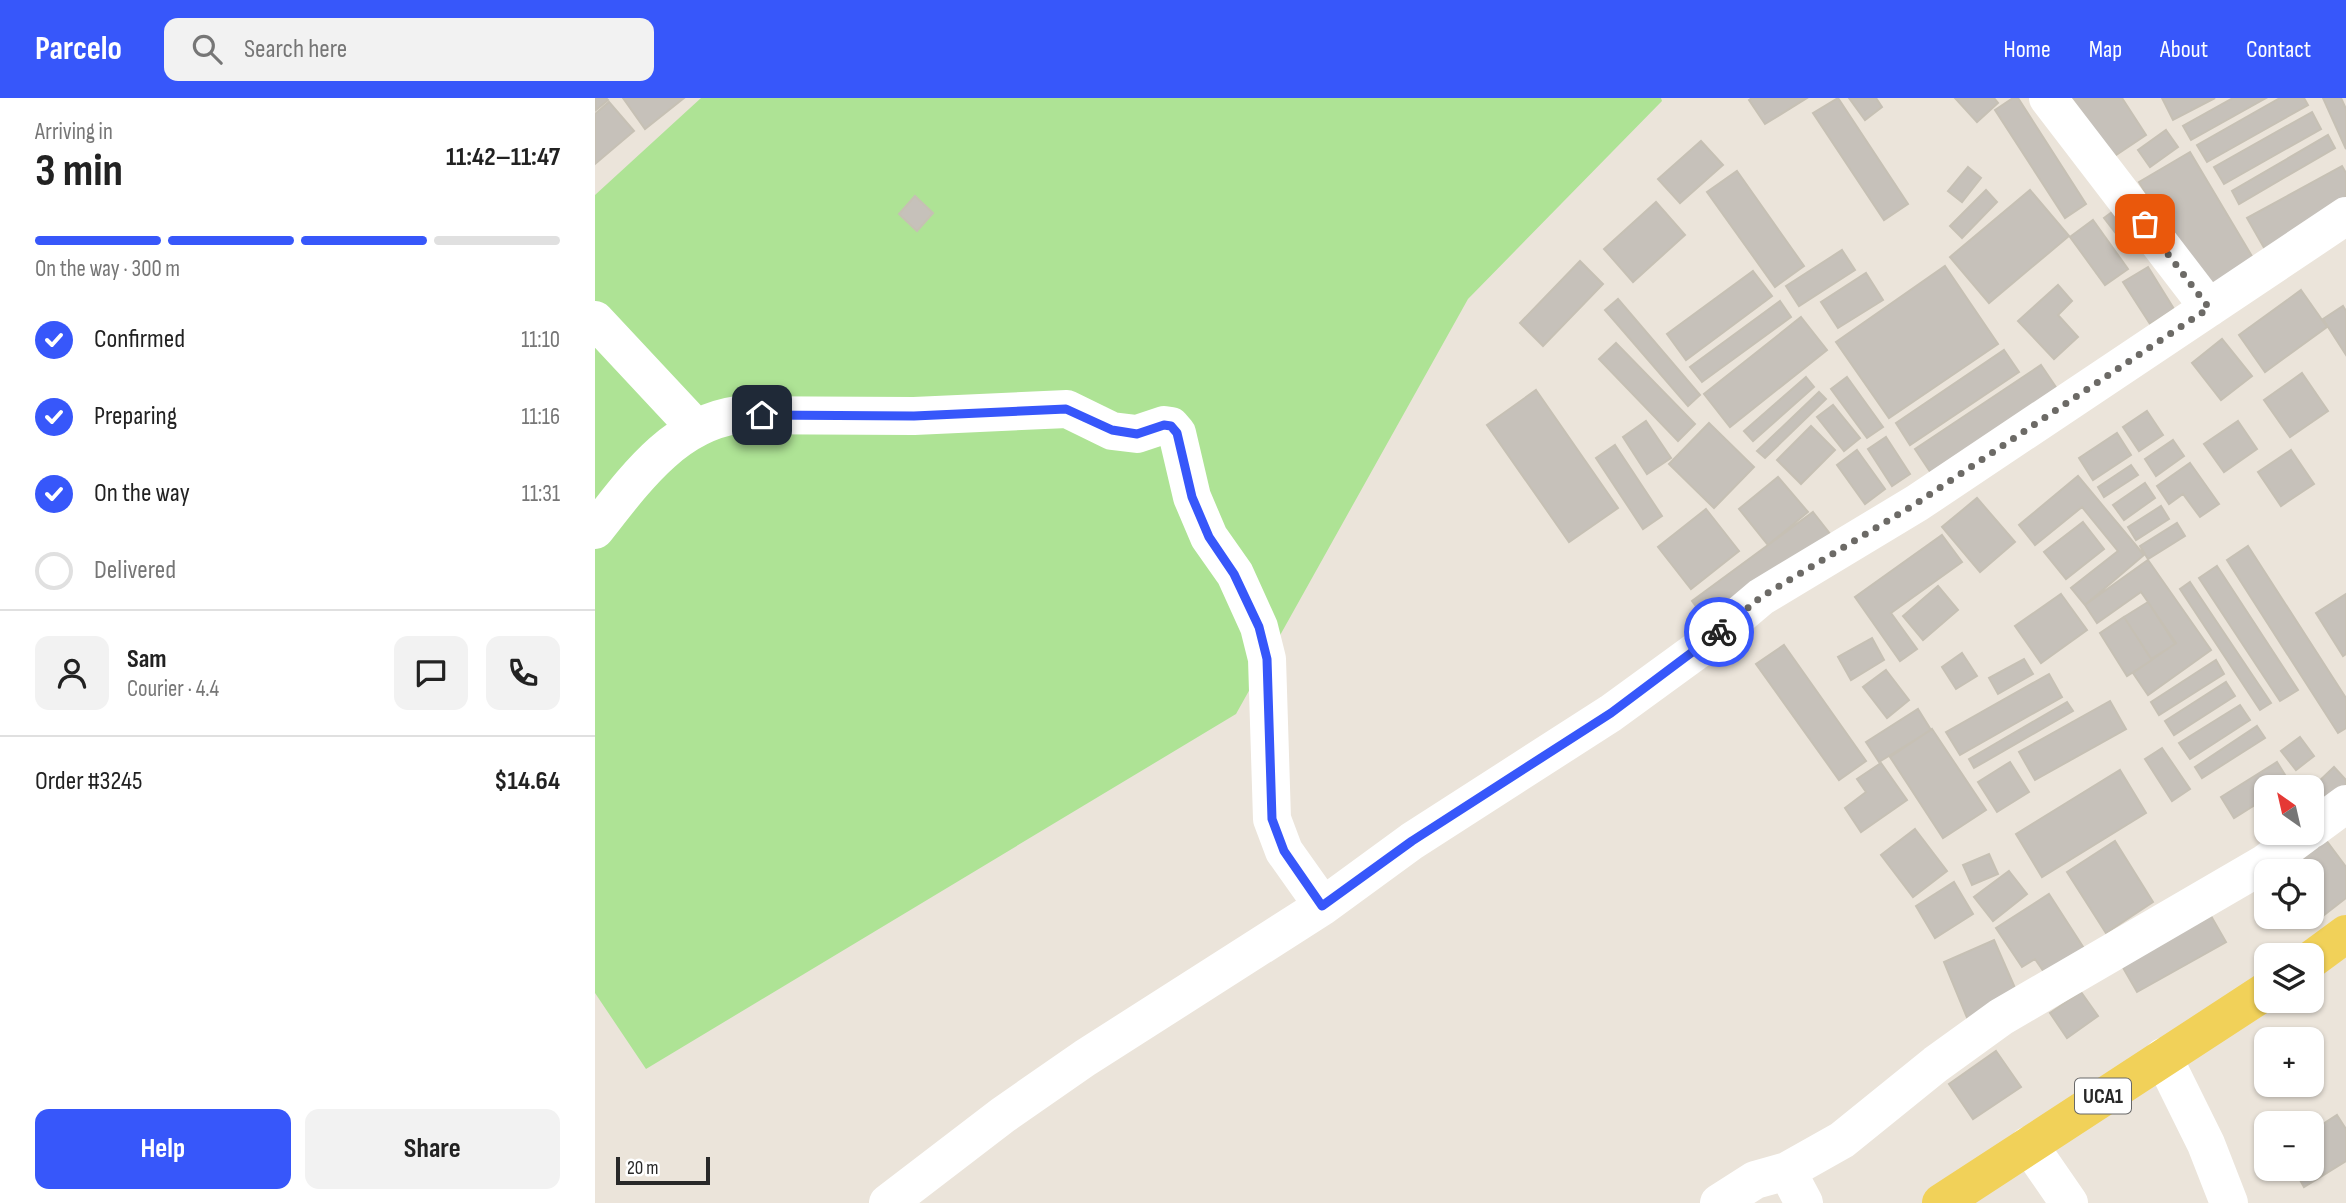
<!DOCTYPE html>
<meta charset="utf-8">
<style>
:root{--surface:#fff;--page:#f2f2f2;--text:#222;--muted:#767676;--line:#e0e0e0;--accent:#3757fa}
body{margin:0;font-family:"Sofia Sans Condensed",sans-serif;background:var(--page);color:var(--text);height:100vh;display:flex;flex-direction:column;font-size:26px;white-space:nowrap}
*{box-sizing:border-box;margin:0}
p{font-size:23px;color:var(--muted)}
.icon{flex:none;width:38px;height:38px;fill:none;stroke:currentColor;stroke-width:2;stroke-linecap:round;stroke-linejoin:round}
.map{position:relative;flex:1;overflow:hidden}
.panel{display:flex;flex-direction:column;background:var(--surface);width:595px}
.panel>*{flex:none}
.needle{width:46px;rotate:326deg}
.tools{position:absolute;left:1659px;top:677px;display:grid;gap:14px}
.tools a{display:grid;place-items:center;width:70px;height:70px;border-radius:14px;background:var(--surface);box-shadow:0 2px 5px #0004;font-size:35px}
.scale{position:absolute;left:21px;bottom:18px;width:94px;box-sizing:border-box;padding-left:7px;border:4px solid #282828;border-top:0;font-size:19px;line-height:24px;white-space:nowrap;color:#282828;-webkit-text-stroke:5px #fff;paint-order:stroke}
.pin{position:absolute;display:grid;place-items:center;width:60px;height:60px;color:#fff;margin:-30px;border-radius:14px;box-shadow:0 4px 10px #0006}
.courier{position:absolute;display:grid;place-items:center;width:70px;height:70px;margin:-35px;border:5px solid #3757fa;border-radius:50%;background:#fff;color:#222;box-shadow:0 2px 9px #0007}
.head em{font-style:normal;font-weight:700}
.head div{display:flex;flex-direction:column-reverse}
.head{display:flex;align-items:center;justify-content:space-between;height:119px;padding:0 35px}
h1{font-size:46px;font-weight:700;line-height:52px}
.bar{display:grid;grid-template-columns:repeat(4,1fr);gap:10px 7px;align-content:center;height:84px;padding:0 35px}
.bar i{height:9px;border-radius:5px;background:var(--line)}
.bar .on{background:var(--accent)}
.bar p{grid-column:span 4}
.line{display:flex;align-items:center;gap:18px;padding:0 35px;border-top:2px solid var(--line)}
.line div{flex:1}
.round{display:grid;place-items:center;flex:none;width:74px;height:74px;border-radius:14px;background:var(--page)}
ol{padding:0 35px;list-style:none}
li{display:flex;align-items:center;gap:21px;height:77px}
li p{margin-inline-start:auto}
li .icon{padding:7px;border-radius:50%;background:var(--accent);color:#fff;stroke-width:4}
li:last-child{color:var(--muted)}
li i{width:38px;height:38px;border:4px solid var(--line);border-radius:50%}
.cta{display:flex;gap:14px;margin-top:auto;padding:14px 35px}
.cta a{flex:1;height:80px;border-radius:14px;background:var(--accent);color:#fff;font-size:28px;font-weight:700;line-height:80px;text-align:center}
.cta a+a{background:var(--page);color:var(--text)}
header{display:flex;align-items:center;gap:42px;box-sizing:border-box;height:98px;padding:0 35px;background:var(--accent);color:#fff}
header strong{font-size:33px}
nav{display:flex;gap:38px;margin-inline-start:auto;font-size:24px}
.search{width:490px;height:63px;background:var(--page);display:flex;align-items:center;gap:18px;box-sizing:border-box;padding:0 24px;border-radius:14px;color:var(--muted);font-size:26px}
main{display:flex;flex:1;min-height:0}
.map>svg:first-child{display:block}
.green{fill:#aee395}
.building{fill:#c6c1ba;stroke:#c6c0b4;stroke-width:2}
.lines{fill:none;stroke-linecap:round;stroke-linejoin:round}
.minor{stroke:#fff;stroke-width:38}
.major{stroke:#f1d159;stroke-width:38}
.done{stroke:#6c6a66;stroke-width:7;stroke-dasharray:0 12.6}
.route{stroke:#3757fa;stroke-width:9}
.labels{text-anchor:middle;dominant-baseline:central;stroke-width:5;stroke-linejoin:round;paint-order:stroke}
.shield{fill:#fff;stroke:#686868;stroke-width:2}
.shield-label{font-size:21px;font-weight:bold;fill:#282828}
</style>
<header>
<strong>Parcelo</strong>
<div class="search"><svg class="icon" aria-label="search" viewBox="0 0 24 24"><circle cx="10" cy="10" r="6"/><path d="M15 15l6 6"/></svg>Search here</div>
<nav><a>Home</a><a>Map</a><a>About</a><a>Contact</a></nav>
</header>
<main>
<section class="panel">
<div class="head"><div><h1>3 min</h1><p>Arriving in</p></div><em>11:42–11:47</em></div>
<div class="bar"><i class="on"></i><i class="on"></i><i class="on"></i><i></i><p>On the way · 300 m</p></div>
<ol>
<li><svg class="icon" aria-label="check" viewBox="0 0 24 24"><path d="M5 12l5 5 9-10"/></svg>Confirmed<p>11:10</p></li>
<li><svg class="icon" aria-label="check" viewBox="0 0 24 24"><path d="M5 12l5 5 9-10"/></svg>Preparing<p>11:16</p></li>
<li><svg class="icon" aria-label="check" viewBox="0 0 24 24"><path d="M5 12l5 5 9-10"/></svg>On the way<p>11:31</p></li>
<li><i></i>Delivered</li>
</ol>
<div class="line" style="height:126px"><a class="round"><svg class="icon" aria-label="person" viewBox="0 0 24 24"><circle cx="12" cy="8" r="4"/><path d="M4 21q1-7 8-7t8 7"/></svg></a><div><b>Sam</b><p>Courier · 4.4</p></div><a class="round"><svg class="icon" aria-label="chat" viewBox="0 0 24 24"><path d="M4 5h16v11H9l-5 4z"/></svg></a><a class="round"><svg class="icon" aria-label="phone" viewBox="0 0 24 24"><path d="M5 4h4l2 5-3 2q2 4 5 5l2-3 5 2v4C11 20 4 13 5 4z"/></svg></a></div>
<div class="line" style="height:91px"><div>Order #3245</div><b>$14.64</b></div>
<div class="cta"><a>Help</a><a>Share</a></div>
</section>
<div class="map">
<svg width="1751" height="1105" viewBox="0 0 1751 1105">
<rect width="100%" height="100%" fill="#ebe4da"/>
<!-- green -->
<path class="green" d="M106,0H1066L1067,3L873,201L641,616L51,971L0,895V97Z"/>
<!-- building -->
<path class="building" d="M0,0H11L13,2L1,12Z
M28,0H89L50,31Z
M1157,0H1212L1170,26L1154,2Z
M1243,0L1313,106L1289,122L1218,15Z
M1254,0H1281L1287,9L1270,22Z
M1360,0H1399L1403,5L1382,24Z
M1418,0H1423L1491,106L1470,120L1400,12Z
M1476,0H1527L1551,37L1515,61Z
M1567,0H1620L1578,22Z
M1638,0H1671L1596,42L1588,28Z
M1685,0H1709L1713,7L1612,64L1602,47Z
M1728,0H1746L1751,11V51Z
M14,4L39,33L0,66V16Z
M1717,14L1726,31L1629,86L1619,69Z
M1571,32L1583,49L1555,69L1543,52Z
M1733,37L1740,50L1644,106L1637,93Z
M1106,43L1128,67L1085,105L1063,81Z
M1595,54L1661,165L1611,195L1544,84Z
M1747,68L1751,75V111L1672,155L1652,120Z
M1373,69L1386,80L1367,104L1353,93Z
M1142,73L1209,168L1180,189L1112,94Z
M1391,92L1402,104L1367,140L1355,128Z
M1435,92L1474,138L1394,205L1355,159Z
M320,98L338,115L322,133L304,116Z
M1061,104L1090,137L1038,184L1009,151Z
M1525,108L1549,137L1533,151L1509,120Z
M1498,122L1533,171L1510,187L1475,139Z
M1247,152L1260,172L1204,208L1191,188Z
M985,163L1008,186L948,248L925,225Z
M1350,168L1403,246L1294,320L1241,244Z
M1553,169L1579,211L1555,226L1528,184Z
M1158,173L1177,198L1091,262L1072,236Z
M1271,175L1288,202L1243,230L1226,204Z
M1463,187L1477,203L1463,217L1483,239L1459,261L1423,223Z
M1706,192L1732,229L1670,274L1644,237Z
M1023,201L1105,297L1093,308L1010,212Z
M1185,203L1196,219L1107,284L1095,269Z
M1748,208L1751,213V257L1728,221Z
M1206,219L1232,252L1135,329L1109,296Z
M1627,241L1657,278L1626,302L1597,265Z
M1021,245L1100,326L1083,343L1004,261Z
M1409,252L1424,274L1315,347L1301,325Z
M1446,267L1469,301L1342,384L1320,351Z
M1707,275L1733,313L1695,339L1669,302Z
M1211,279L1219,289L1158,343L1149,333Z
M1252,279L1288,329L1272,340L1236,291Z
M941,292L1023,410L974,444L892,327Z
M1224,294L1231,301L1170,360L1162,353Z
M1238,307L1265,340L1249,353L1222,319Z
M1552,313L1568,337L1544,353L1528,329Z
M1051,323L1076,360L1052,376L1028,339Z
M1643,323L1662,351L1629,374L1609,346Z
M1114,325L1159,369L1119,410L1074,366Z
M1216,328L1240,352L1206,386L1182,362Z
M1522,335L1536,357L1498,382L1484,360Z
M1291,339L1315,376L1297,388L1273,351Z
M1578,342L1589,358L1561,378L1550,361Z
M1020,347L1067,418L1048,431L1001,360Z
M1262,352L1290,391L1270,406L1242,367Z
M1696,352L1719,386L1686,408L1663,374Z
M1595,365L1624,406L1605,419L1588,396L1574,406L1562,388Z
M1536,367L1543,377L1509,399L1503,389Z
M1483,378L1549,457L1490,507L1476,490L1523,453L1487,409L1440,447L1424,427Z
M1183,379L1213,414L1173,447L1144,411Z
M1550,385L1560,400L1529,422L1518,407Z
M1382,400L1420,444L1385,474L1347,429Z
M1566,408L1574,421L1541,442L1533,429Z
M1111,411L1144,453L1096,491L1063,449Z
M1218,414L1236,437L1114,526L1097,503Z
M1488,424L1509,451L1471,481L1449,454Z
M1582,425L1590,438L1553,461L1545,448Z
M1347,437L1367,464L1296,515L1322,551L1305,563L1260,499Z
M1653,448L1751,600V630L1743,635L1632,462Z
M1553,462L1616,552L1553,597L1538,575L1581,545L1553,504L1546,494L1502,525L1490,507Z
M1622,468L1703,592L1685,603L1604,480Z
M1595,484L1676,605L1665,612L1585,491Z
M1343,488L1363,512L1328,542L1308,518Z
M1466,496L1492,532L1446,565L1420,528Z
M1751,496V556L1748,558L1721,515Z
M1553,504L1580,546L1556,561L1529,519Z
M1529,519L1557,562L1532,578L1505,535Z
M1277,540L1289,562L1256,582L1243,559Z
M1189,547L1271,663L1244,682L1161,566Z
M1367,555L1382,578L1361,591L1347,569Z
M1429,561L1438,576L1403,596L1394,580Z
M1621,562L1629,576L1564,617L1556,604Z
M1291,572L1314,602L1292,620L1268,589Z
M1454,576L1467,599L1365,657L1351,634Z
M1631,584L1640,598L1579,637L1570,623Z
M1515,603L1531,631L1440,682L1424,654Z
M1472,604L1478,613L1379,670L1374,661Z
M1645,607L1655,622L1595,661L1584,645Z
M1323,611L1336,632L1284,664L1271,644Z
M1662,628L1670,640L1607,680L1600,669Z
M1337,631L1391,712L1348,740L1295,659Z
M1705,639L1719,658L1701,672L1686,653Z
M1567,650L1595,691L1577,703L1550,661Z
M1415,664L1434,694L1402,714L1383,684Z
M1682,664L1695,685L1688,690H1671V700L1639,720L1626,699Z
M1286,665L1312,702L1266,734L1250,710L1271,694L1262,681Z
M1739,669L1751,682V689L1717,716V690Z
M1525,672L1551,715L1447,779L1421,736Z
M1320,731L1352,773L1318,799L1286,757Z
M1731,742L1751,769V800L1720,824L1716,819L1717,774H1690Z
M1520,743L1558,804L1511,835L1472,774Z
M1394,756L1403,776L1377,787L1368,767Z
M1414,773L1432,796L1398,823L1379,799Z
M1359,784L1378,816L1340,840L1321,808Z
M1454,796L1492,855L1453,880L1440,861L1427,869L1401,830Z
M1616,818L1631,844L1542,894L1527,868Z
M1399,842L1424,899L1373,922L1349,864Z
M1486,894L1503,918L1472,940L1455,915Z
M1401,953L1426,989L1378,1021L1354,986Z
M1742,1017L1751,1031V1063L1709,1089L1699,1071H1717V1033Z"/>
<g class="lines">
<!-- minor -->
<path class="minor" d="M1453,0L1614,210
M0,222L100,329
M0,432C38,384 78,326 142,317L319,318L472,311L517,333L542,336L569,327L576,328L582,335L597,399L614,439L640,476L664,529L672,561L677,721L689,753L728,808
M1717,731L1751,706
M1568,959L1611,1046L1634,1105
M1434,1047L1474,1105
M1192,1073L1209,1105
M293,1105L408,1017L490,960L728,808L817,743L1016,615L1108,548L1166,499L1322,405L1751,118
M1124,1105L1160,1082L1192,1073L1247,1042L1341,966L1406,919L1669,766L1711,735"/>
<!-- major -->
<path class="major" d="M1717,861L1751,836
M1346,1105L1671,893"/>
</g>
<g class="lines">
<!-- done -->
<path class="done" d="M1124,534L1166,499L1322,405L1614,210L1550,126"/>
<!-- route -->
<path class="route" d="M167,317L319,318L471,311L517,332L542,336L569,327L576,328L582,335L597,399L614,439L639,476L664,529L672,561L677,721L689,753L727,808L817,743L1016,615L1124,534"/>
</g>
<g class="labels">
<!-- shield labels -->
<rect class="shield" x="1480" y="980.5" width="56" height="35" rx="5"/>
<g class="shield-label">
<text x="1508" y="998">UCA1</text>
</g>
</g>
</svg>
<div class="tools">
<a><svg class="needle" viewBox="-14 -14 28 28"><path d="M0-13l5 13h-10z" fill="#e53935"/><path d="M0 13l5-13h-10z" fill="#767676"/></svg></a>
<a><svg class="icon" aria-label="locate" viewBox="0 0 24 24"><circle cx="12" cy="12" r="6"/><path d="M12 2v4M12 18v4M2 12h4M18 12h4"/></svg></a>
<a><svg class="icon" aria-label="layers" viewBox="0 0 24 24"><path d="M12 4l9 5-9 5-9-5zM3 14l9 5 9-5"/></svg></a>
<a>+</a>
<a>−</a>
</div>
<div class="scale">20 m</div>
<div class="pin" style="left:1550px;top:126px;background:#ea580c"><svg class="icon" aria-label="bag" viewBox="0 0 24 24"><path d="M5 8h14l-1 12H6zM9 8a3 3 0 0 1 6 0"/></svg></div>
<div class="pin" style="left:167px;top:317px;background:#1f2937"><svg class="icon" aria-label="home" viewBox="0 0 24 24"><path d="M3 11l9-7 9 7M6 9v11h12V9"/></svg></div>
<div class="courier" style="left:1124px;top:534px"><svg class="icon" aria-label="bike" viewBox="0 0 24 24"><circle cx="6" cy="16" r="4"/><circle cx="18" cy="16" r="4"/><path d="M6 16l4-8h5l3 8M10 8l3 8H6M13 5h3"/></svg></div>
</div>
</main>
